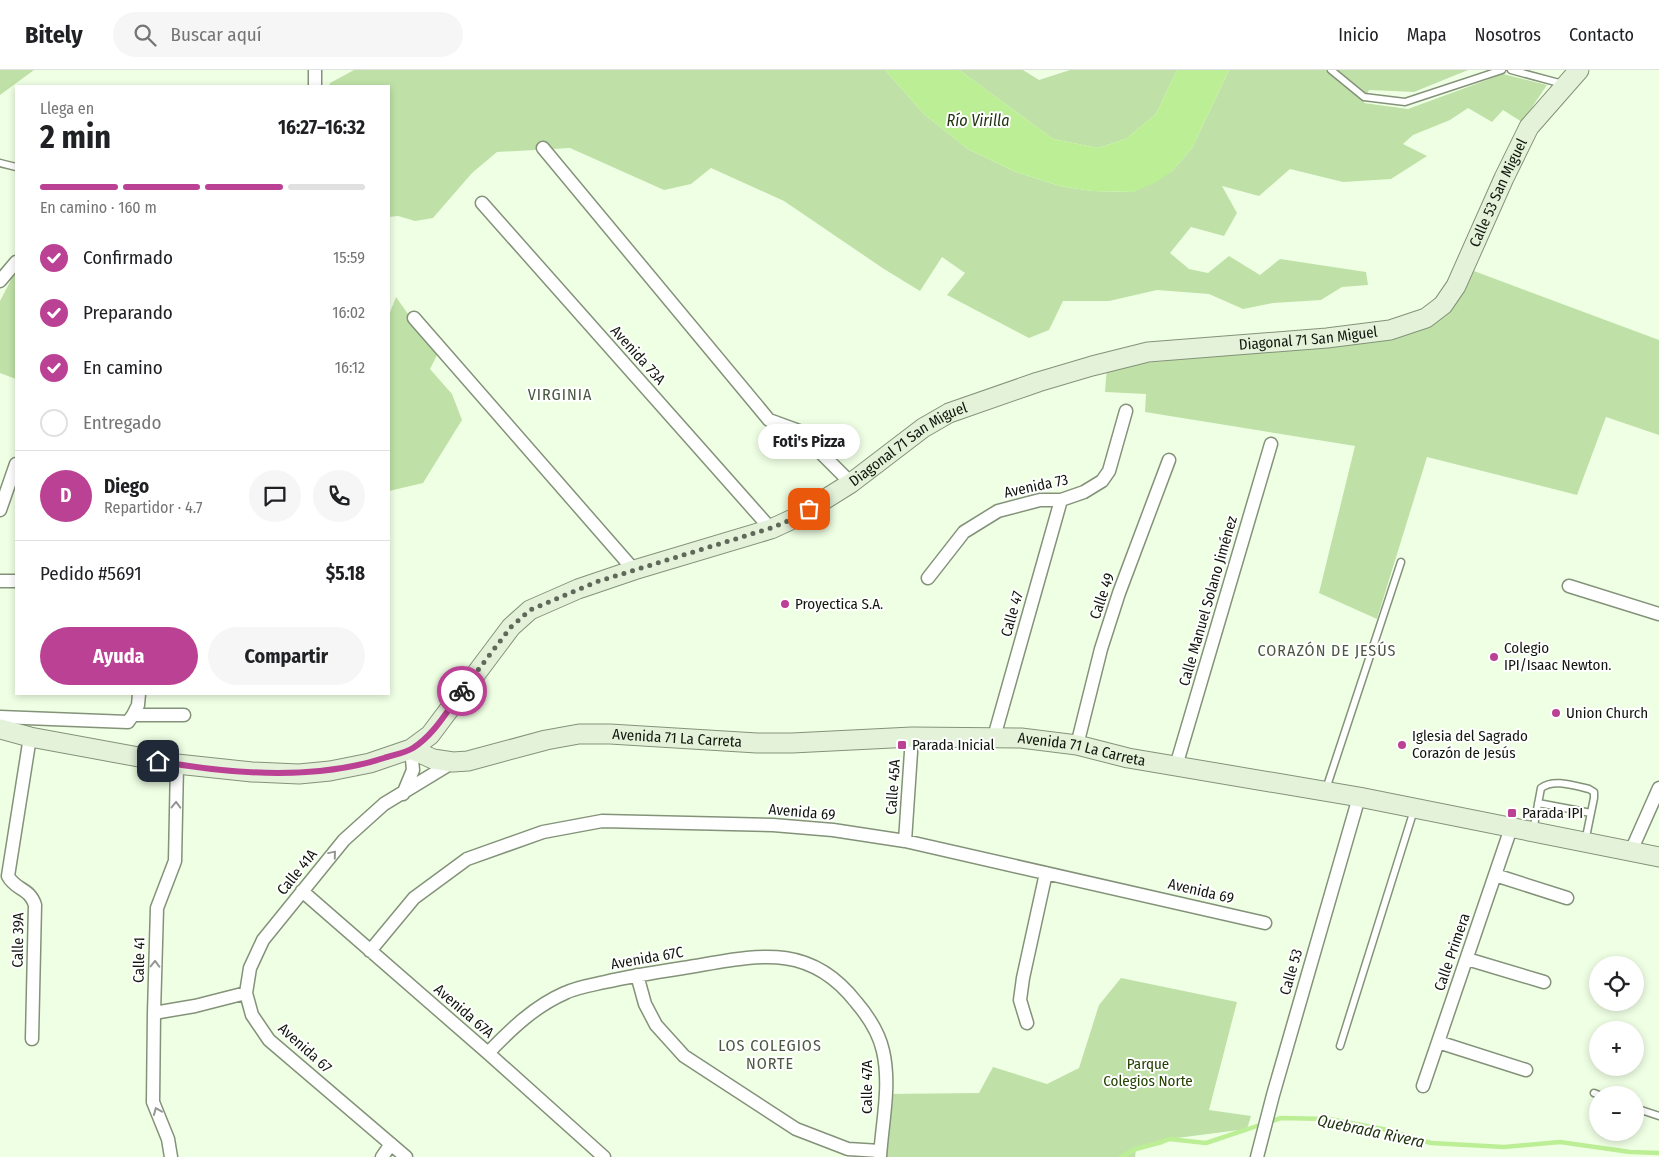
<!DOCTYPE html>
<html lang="es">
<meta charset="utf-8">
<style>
:root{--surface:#fff;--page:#f6f6f6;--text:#202124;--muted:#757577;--line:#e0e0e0;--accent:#ba4194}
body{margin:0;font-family:"Fira Sans Condensed",sans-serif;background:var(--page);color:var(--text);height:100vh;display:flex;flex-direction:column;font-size:19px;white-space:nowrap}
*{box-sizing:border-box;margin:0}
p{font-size:16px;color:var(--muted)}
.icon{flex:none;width:28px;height:28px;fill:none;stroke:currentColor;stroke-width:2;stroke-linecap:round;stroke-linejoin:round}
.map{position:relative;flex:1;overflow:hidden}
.sheet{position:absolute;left:15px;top:15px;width:375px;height:610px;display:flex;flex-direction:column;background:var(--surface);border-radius:0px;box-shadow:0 2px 8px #0003}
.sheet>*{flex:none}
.buttons{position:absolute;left:1589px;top:886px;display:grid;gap:10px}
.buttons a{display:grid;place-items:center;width:55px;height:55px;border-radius:50%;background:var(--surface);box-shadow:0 2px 8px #0003;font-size:25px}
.pin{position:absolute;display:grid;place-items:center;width:42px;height:42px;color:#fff;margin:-21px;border-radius:10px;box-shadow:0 2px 8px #0006}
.courier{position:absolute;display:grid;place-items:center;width:50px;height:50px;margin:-25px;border:4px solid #ba4194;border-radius:50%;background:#fff;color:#222;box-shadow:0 1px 6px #0007}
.bubble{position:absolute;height:35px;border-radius:18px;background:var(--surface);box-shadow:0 2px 8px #0003;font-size:16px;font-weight:700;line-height:35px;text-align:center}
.overview em{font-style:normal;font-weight:700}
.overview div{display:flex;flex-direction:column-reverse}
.overview{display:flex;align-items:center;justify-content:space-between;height:85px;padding:0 25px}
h1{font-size:32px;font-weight:700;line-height:38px}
.bar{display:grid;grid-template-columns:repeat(4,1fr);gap:8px 5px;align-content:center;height:60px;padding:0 25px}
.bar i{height:6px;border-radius:4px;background:var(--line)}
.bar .current{background:var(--accent)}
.bar p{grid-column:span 4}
.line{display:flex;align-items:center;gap:12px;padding:0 25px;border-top:1px solid var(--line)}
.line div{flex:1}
.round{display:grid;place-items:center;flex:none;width:52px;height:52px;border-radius:26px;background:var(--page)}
ol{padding:0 25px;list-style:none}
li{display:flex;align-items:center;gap:15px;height:55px}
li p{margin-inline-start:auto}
li .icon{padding:5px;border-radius:50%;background:var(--accent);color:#fff;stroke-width:4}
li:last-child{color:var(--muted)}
li i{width:28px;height:28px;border:2px solid var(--line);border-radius:50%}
.cta{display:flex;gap:10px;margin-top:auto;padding:10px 25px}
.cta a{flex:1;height:58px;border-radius:30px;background:var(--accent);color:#fff;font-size:20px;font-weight:700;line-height:58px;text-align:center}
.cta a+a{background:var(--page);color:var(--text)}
header{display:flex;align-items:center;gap:30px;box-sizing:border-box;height:70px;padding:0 25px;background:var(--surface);border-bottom:1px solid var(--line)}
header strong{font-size:24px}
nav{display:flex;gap:28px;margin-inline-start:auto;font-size:18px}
.search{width:350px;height:45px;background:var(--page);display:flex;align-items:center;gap:12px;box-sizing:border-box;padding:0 18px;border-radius:28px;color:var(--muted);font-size:19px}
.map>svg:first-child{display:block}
.green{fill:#bfe1a7}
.water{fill:#bcef95}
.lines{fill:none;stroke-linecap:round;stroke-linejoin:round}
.stream{stroke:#bcef95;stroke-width:4.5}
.lane-casing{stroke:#839279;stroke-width:9}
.street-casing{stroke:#839279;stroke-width:15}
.secondary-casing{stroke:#839279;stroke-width:21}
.lane{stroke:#fff;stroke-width:6}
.street{stroke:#fff;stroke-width:12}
.secondary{stroke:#e4f2da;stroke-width:19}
.oneway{stroke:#949793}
.done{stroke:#5f6859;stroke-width:5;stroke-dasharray:0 9}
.route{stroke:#ba4194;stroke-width:6}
.poi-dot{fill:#ba4194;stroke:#fff;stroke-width:2}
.labels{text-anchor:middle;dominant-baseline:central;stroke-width:4;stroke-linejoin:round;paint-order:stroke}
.street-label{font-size:15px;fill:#12170e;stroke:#fff}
.poi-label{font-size:15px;fill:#12170e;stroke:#fff;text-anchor:start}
.park-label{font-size:15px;fill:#244200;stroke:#fff}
.water-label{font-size:16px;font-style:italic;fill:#20340f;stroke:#fff}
.neighbourhood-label{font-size:16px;letter-spacing:1px;fill:#4b5842;stroke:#fff}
</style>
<header>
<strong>Bitely</strong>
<div class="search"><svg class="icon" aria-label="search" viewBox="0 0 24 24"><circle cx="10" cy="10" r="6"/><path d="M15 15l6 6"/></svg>Buscar aquí</div>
<nav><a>Inicio</a><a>Mapa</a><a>Nosotros</a><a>Contacto</a></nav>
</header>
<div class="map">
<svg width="1659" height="1087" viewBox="0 0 1659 1087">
<rect width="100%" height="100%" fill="#efffe4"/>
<!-- green -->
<path class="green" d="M0,0H34L0,25Z
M354,0H885L924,44L968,79L1016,102L1060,116L1092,121L1133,122L1172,101L1192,78L1229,0H1468L1414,22L1369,20L1364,33L1408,39L1503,4L1547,15L1522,52L1503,40L1492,52L1468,38L1450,50L1413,65L1403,74L1427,86L1391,109L1343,112L1290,99L1259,126L1222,116L1237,143L1224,166L1191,157L1170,183L1189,199L1208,203L1229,186L1260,205L1280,189L1366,202L1368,215L1342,217L1321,230L1273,233L1243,239L1209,224L1157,220L1109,231H1063L1049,260L1029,268L947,225L965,203L942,187L920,221L884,199L784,131L711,98L691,114L664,120L570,78L497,82L472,103L433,148L415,151L398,146L389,147V16H329L330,13Z
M959,0H1023L1039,10L1070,0H1177L1156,44L1126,69L1098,78L1053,69Z
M16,200V309L0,303V231Z
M1474,201L1659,270V365L1606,347L1577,425L1427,387L1377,549L1319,523L1355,376L1145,342L1146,324L1105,322L1107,297L1405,265L1455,234Z
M396,227L437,285L430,299L452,324L462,350L423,413L389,421V245Z
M1121,908L1237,932L1209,1040L1251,1046L1247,1059L1169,1069L1136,1079L1135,1087H884L885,1024L979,1023L993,997L1047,1014L1079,998L1099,935Z"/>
<!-- water -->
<path class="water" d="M885,0H959L1053,69L1098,78L1126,69L1156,44L1177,0H1229L1192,78L1172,101L1156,112L1133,122L1092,121L1060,116L1016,102L968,79L924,44Z"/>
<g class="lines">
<!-- stream -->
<path class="stream" d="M1121,1087L1136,1079L1162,1072L1169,1069L1206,1073L1281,1048L1329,1049L1383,1059L1431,1073L1504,1077L1560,1072L1630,1082L1659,1083"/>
<defs>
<path id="lane" d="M1331,0L1364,27L1405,32L1502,0
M1511,0L1563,14
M0,93L16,97
M1326,719L1401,492
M1538,733L1591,743
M1533,761L1541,718C1554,708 1575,716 1589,719L1594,722V728L1585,772
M1340,976L1414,740
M1594,1023L1599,1025
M1635,1038L1659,1046"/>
<path id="street" d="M315,16V0
M543,78L769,350L799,361L851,413
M482,133L771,459
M0,211L16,192
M414,248L634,500
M0,440L16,394
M928,508L964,462L998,441L1040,430H1061L1084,422L1102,411L1109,401L1126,341
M0,511H16
M1569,516L1659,544
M133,645L138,635L139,624
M0,647L128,652L133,645H184
M30,667L8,806C15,820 30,818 35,835L32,969
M994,667L1061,430
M1077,675L1101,579L1119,523L1169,390
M1176,696L1271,374
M403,724L413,700L411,679
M905,771L912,667
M1631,781L1659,718
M1495,805L1567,828
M302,821L488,983L604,1087
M370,881L414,828L467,789L543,762L602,751L773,755L833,760L905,771L1265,853
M1467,889L1544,912
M637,905L645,934L656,955L684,986L796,1059L848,1079L880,1081
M154,943L195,936L246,923
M1027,953L1020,930L1023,908L1046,803
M1438,972L1526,1000
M488,983C511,959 535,936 565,923C577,917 592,915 605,912C631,906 657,902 683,898C752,887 807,869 856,932C868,946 879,963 883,981C891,1016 882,1053 880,1087
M1423,1016L1511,758
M171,1087L168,1069L153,1032L154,943L157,838L175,791L177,694
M382,1087L391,1074
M406,1087L269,970L252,945L246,923L250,898L263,870L344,770L384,734L453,692
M1257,1087L1273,1025L1359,727"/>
<g id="secondary">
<path id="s1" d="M0,659L30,667L177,694L252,702L299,704L330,701L370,693L411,679L430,665L511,557L530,540L578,519L634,500L771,459L795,448L851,413L923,358L949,343L1038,312L1092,296L1148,282L1327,268L1390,260L1426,248L1443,235L1456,216L1504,108L1529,57L1579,0"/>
<path id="s2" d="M411,679L433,689L453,692L468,691L546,670L579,664H610L757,673H792L912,667L1021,668L1077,675L1128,688L1359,727L1659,787"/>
</g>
</defs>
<!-- lane casing -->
<use href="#lane" class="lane-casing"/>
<!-- street casing -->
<use href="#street" class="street-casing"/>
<!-- secondary casing -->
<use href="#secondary" class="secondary-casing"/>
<!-- lane -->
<use href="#lane" class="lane"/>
<!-- street -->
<use href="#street" class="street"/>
<!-- secondary -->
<use href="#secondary" class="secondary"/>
</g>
<!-- one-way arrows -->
<defs><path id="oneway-chevron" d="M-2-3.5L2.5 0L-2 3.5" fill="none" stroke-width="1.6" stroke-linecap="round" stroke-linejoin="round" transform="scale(1.25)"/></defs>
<g class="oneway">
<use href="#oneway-chevron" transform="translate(176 735) rotate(-89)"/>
<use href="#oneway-chevron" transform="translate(333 784) rotate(-50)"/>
<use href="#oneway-chevron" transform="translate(155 894) rotate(-89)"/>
<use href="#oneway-chevron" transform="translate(157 1041) rotate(-112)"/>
</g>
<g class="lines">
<!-- done -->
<path class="done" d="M462,621L511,557L530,540L596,512L771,458L795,448L809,439"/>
<!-- route -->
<path class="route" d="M158,691C230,704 314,711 384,688C393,685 405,683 413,678C434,665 447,641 462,621"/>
</g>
<!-- markers -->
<g class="poi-dot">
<circle cx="785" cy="534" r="5"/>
<circle cx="1494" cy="587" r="5"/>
<circle cx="1556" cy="643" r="5"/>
<rect x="897" y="670" width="10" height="10" rx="2.5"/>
<circle cx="1402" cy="675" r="5"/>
<rect x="1507" y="738" width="10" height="10" rx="2.5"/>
</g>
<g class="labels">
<!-- street labels -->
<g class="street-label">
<text stroke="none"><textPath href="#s1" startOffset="1706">Calle 53 San Miguel</textPath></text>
<text stroke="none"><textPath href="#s1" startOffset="1439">Diagonal 71 San Miguel</textPath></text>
<text transform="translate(638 285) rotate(48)">Avenida 73A</text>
<text stroke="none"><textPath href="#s1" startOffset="1019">Diagonal 71 San Miguel</textPath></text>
<text transform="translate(1036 416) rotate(-12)">Avenida 73</text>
<text transform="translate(1102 526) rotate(-71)">Calle 49</text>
<text transform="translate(1208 531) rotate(-74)">Calle Manuel Solano Jiménez</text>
<text transform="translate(1012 544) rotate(-74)">Calle 47</text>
<text stroke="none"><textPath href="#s2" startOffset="272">Avenida 71 La Carreta</textPath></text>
<text stroke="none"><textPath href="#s2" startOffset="678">Avenida 71 La Carreta</textPath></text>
<text transform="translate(893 717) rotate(-86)">Calle 45A</text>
<text transform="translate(802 742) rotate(5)">Avenida 69</text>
<text transform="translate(297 802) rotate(-51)">Calle 41A</text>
<text transform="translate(1201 821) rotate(13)">Avenida 69</text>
<text transform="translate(18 870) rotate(-89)">Calle 39A</text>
<text transform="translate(1452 882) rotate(-71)">Calle Primera</text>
<text transform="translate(647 888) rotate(-10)">Avenida 67C</text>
<text transform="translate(139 890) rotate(-89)">Calle 41</text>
<text transform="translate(1291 902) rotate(-74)">Calle 53</text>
<text transform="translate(464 941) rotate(41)">Avenida 67A</text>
<text transform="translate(305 978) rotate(42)">Avenida 67</text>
<text transform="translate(867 1017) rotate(-90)">Calle 47A</text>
</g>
<!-- poi labels -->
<g class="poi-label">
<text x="795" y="534">Proyectica S.A.</text>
<text x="1504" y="578">Colegio<tspan x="1504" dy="17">IPI/Isaac Newton.</tspan></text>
<text x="1566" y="643">Union Church</text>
<text x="1412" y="666">Iglesia del Sagrado<tspan x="1412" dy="17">Corazón de Jesús</tspan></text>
<text x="912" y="675">Parada Inicial</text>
<text x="1522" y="743">Parada IPI</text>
</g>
<!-- park labels -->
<g class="park-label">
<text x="1148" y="994">Parque<tspan x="1148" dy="17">Colegios Norte</tspan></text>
</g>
<!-- water labels -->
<g class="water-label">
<text x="978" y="50">Río Virilla</text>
<text transform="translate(1371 1061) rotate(12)">Quebrada Rivera</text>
</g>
<!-- neighbourhood labels -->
<g class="neighbourhood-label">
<text x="560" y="324">VIRGINIA</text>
<text x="1327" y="580">CORAZÓN DE JESÚS</text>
<text x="770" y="975">LOS COLEGIOS<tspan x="770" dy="18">NORTE</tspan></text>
</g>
</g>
</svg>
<div class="buttons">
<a><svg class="icon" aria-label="locate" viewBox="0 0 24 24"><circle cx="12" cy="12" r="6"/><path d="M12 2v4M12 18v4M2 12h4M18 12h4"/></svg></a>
<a>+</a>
<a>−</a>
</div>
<div class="pin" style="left:809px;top:439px;background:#ea580c"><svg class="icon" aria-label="bag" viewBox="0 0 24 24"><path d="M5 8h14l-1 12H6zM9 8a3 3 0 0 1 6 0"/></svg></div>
<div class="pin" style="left:158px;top:691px;background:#1f2937"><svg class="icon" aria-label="home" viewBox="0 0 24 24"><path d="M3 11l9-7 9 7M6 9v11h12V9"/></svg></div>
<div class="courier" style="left:462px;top:621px"><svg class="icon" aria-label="bike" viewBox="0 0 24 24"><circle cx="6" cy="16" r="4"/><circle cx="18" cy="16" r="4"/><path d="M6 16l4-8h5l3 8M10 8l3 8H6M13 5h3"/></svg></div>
<div class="bubble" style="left:758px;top:354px;width:102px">Foti's Pizza</div>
<section class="sheet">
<div class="overview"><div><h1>2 min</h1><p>Llega en</p></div><em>16:27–16:32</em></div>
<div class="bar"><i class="current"></i><i class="current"></i><i class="current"></i><i></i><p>En camino · 160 m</p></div>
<ol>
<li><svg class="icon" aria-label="check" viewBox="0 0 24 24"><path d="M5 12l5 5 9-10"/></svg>Confirmado<p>15:59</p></li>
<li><svg class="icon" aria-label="check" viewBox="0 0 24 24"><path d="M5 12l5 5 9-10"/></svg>Preparando<p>16:02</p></li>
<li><svg class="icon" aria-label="check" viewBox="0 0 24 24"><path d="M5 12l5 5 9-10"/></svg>En camino<p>16:12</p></li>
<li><i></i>Entregado</li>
</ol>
<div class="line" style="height:90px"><b class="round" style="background:var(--accent);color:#fff">D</b><div><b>Diego</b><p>Repartidor · 4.7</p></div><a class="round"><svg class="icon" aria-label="chat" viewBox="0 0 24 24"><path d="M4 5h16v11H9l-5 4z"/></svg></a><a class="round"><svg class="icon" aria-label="phone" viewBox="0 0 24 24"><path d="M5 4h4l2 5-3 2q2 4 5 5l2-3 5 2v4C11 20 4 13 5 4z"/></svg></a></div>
<div class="line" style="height:65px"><div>Pedido #5691</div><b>$5.18</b></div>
<div class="cta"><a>Ayuda</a><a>Compartir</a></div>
</section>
</div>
